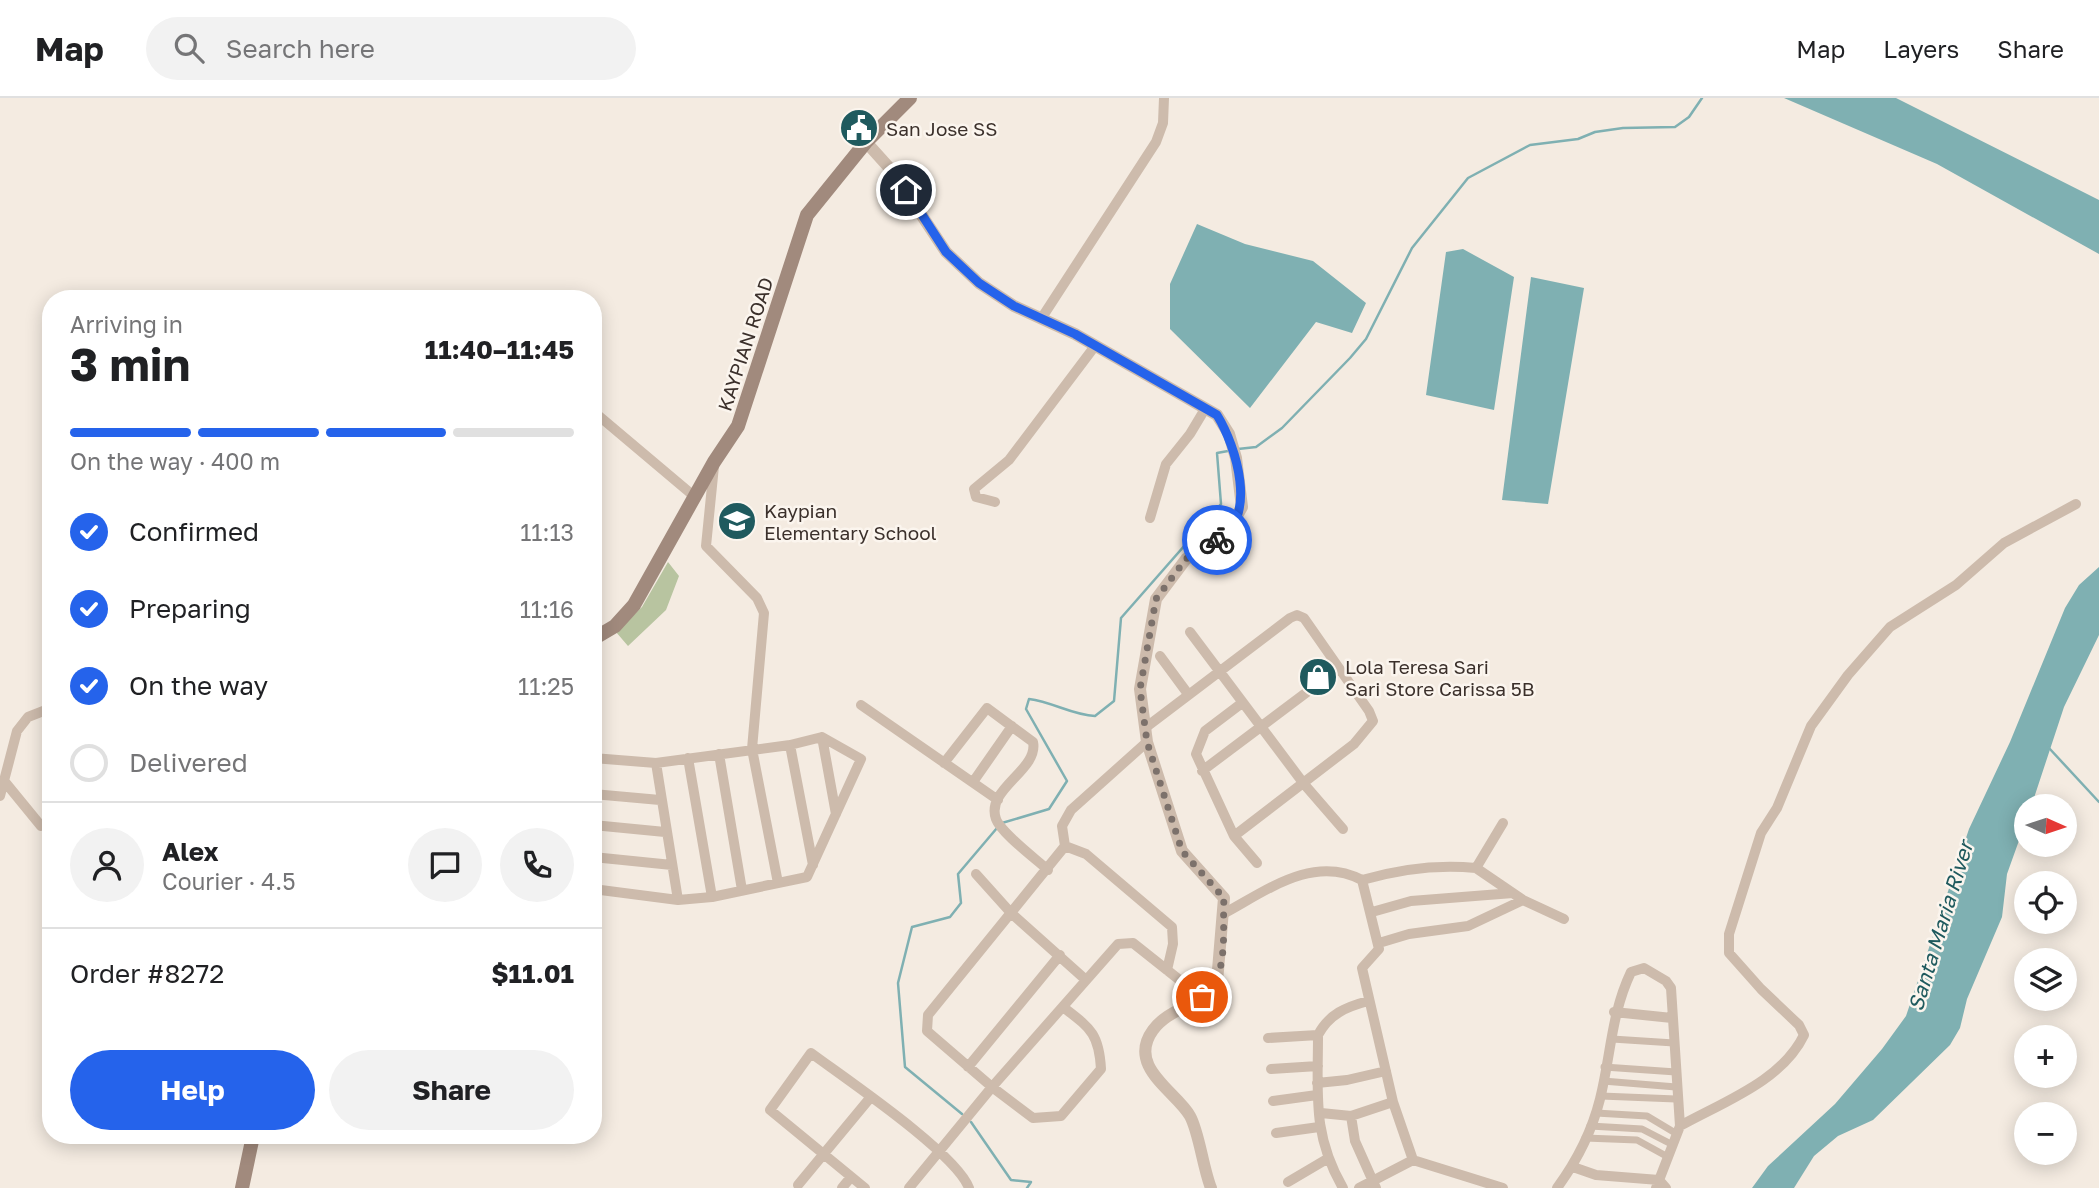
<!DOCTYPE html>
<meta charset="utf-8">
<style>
:root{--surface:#fff;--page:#f2f2f2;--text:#202124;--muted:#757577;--line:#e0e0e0;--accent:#2563eb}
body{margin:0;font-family:"Golos Text",sans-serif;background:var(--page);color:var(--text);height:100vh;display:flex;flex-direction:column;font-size:26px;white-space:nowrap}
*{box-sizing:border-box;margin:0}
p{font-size:23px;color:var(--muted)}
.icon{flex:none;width:38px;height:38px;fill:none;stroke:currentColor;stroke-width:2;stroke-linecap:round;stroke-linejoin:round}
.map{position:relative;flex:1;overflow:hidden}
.side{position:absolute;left:42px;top:192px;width:560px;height:854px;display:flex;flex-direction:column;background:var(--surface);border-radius:28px;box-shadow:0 4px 18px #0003}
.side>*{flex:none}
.needle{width:46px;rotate:93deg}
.fabs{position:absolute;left:2014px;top:696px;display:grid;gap:14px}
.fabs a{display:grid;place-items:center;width:63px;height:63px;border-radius:50%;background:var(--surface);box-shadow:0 4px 18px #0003;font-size:35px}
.pin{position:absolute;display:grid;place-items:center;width:60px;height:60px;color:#fff;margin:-30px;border:4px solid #fff;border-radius:50%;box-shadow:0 2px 7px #0007}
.courier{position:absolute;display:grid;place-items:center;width:70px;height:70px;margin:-35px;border:5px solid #2563eb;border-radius:50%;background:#fff;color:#222;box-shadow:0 2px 9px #0007}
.summary em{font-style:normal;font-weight:700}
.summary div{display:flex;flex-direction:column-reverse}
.summary{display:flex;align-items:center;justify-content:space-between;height:119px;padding:0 28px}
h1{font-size:46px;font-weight:700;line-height:52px}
.bar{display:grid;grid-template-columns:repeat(4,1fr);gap:10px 7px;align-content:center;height:84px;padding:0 28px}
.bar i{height:9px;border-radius:5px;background:var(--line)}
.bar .selected{background:var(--accent)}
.bar p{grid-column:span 4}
.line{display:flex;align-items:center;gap:18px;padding:0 28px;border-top:2px solid var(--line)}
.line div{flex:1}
.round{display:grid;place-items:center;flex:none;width:74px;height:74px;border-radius:37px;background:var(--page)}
ol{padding:0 28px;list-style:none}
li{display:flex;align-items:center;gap:21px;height:77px}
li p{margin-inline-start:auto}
li .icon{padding:7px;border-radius:50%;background:var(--accent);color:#fff;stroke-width:4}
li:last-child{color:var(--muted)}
li i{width:38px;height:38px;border:4px solid var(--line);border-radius:50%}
.action{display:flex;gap:14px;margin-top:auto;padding:14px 28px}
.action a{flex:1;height:80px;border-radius:42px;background:var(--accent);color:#fff;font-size:28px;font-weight:700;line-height:80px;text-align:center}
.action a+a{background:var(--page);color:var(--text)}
header{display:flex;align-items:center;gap:42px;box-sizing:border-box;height:98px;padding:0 35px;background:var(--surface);border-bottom:2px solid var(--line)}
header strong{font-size:33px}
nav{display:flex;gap:38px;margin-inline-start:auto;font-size:24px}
.search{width:490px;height:63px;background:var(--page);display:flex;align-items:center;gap:18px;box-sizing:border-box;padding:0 24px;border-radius:38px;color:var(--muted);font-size:26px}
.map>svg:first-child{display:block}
.green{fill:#b8c4a0}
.water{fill:#7fb0b2}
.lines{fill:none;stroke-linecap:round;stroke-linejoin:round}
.stream{stroke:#7fb0b2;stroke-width:2.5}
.pedestrian{stroke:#cdbbac;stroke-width:7}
.minor{stroke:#cdbbac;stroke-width:10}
.tertiary{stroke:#cdbbac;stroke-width:12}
.secondary{stroke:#a18a7d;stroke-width:14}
.done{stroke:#7c716b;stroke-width:7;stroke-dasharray:0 12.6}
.route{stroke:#2563eb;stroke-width:9}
.labels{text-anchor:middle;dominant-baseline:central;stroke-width:5;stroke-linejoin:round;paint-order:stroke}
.poi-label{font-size:19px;fill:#3b302b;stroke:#fbf5ee;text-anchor:start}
.street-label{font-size:19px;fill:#3b302b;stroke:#fbf5ee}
.water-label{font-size:21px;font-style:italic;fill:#1f5a5e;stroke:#fbf5ee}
</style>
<header>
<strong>Map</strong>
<div class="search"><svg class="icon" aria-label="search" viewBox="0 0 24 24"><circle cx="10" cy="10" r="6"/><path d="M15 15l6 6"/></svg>Search here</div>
<nav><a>Map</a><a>Layers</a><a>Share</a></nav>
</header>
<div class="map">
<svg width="2099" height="1090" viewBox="0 0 2099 1090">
<rect width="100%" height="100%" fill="#f4ebe1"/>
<!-- green -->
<path class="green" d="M668,464L679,478L666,512L628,548L616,534L642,509Z"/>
<!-- water -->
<path class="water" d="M1784,0H1896L2099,102V156L1937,66Z
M1197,126L1245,146L1313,163L1366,205L1352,235L1316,224L1250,310L1170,231V186Z
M1463,151L1514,179L1494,312L1426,297L1446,154Z
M1531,179L1584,190L1548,406L1502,402Z
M2099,469V537L2064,609L2031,709H2026V723L2007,776L2002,819L1967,901L1960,930L1950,947L1873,1022L1838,1038L1814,1058L1794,1090H1752L1768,1068L1835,1006L1882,951L1906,918L1969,731L2010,644L2065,510L2079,487Z"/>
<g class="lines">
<!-- stream -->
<path class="stream" d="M1238,351L1256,349L1282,330L1350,260L1366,241L1412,150L1468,80L1530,47L1578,41L1595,34L1623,30L1675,29L1689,19L1702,0
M2049,650L2099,704
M1002,725L1049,711L1067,683L1026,611L1029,601C1053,604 1072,617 1095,618L1114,603L1121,520L1221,406L1217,355L1228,353
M962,1016L905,969L898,885L912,829L950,819L961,805L958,776L997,730
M971,1024L1011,1082L1031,1084L1027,1090"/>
<!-- pedestrian -->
<path class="pedestrian" d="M1612,941L1674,945
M1604,969L1676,974
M1603,983L1676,989
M1601,998L1676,1001
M1596,1015L1647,1018L1677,1036
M1590,1028L1642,1031L1673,1047
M1585,1040L1637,1042L1668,1059"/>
<!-- minor -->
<path class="minor" d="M1041,221L1156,44L1163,25L1164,0
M593,313L695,399
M714,368L706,448L757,500L764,515L752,651L778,785
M995,404L976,399L974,391L1009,362L1095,248
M1150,420L1166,366L1190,336L1205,311
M1190,534L1304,686L1343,731
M1160,558L1188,596
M1242,605L1205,633L1196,656L1234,738L1257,765
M861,607L998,702
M1145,630L1290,520L1297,517L1304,520L1369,613L1373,623L1354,646L1234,738
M822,639L836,716
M790,647L813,767
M719,656L742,792
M593,660L656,665
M688,660L712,799
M944,665L987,610L1033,644C1039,672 985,691 996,721C1001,735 1036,761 1048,772
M1202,673L1339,570
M5,684L41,728
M973,684L1012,628
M593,696L660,702
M0,698L17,633L28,619L51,610
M1503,725L1476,770C1437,766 1400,771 1362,782L1379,851L1362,870L1393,1004L1413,1062L1503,1090
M593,727L665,734
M1065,748L1086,756L1172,829L1173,846L1167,872
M593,759L672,767
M1476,770L1523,802L1564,821
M976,776L1011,815L1086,882
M593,791L678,802L712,799L807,779L861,661L822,639L790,647L656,665L678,802
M1372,814L1411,803L1513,795
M1223,816C1266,793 1313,756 1362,782
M1379,845L1409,836L1468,828L1523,802
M1063,909C1090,930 1099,935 1101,971L1061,1018L1033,1020L992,989L927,933L928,917L1065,748L1062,728L1071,712L1147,644
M1614,914L1672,920
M1268,940L1318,937
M968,969L1060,857
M1271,971L1318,968
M1317,985L1347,982L1386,973
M1273,1003L1317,997
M1321,1015L1351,1018L1393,1004
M1351,1018L1355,1043L1376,1090
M1680,1028C1723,1004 1782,983 1804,937L1799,927L1761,891L1729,855V836L1761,735L1777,710L1811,628L1848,577L1890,529L1956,487L2004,445L2076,406
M1276,1035L1319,1029
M1573,1069L1596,1077L1659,1082L1666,1090
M1288,1084L1327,1061
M798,1087L870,1000
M842,1090L851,1079
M865,1090L770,1012L811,955C846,981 956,1055 969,1090
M909,1090L992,989L1118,846L1133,845L1201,899
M1343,1090C1312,1036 1318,997 1318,937C1329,916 1346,909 1368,903
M1359,1090L1413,1062
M1557,1090C1576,1064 1592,1033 1600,1001C1611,957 1611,916 1631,874L1644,870L1666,883L1671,890L1680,1028L1656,1090"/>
<!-- tertiary -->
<path class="tertiary" d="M866,44L893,74L946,154L979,185L1014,208L1075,236L1217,317L1229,336L1236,360L1242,409L1226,437L1186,461L1156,501L1140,591L1147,644L1182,753L1224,800L1217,884C1201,907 1169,910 1153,932C1126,969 1177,994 1190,1018C1199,1034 1203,1070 1211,1090"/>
<!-- secondary -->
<path class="secondary" d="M593,541L615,528L634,507L714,364L738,328L807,117L866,44L910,0
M242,1090L253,1038"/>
</g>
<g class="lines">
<!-- done -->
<path class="done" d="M1202,899C1230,880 1222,831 1224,800L1182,753L1147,644L1140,591L1156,501L1186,461L1217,442"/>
<!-- route -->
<path class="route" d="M906,92L946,154L979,185L1014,208L1075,236L1217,317C1236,348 1259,420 1217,442"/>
</g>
<!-- icons -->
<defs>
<symbol id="civic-disc" viewBox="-11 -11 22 22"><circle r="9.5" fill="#1f5a5e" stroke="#fbf5ee"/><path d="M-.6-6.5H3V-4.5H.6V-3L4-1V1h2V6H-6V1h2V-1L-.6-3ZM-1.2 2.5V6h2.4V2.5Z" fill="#fff"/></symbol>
<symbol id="school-disc" viewBox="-11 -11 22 22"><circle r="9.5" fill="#1f5a5e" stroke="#fbf5ee"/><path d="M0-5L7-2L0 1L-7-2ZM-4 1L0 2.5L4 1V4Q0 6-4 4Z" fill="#fff"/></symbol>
<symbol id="shop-disc" viewBox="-11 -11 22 22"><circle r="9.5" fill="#1f5a5e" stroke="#fbf5ee"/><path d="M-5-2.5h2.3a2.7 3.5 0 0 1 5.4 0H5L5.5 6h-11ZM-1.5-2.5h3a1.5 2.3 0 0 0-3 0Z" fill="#fff"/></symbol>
</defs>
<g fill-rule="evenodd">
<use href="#civic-disc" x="837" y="8" width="44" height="44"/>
<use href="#school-disc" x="715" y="401" width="44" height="44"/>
<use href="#shop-disc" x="1296" y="557" width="44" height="44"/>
</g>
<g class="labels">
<!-- poi labels -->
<g class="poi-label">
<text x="886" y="30">San Jose SS</text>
<text x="764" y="412">Kaypian<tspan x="764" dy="22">Elementary School</tspan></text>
<text x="1345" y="568">Lola Teresa Sari<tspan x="1345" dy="22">Sari Store Carissa 5B</tspan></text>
</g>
<!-- street labels -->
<g class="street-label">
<text transform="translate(745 246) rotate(-72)">KAYPIAN ROAD</text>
</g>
<!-- water labels -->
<g class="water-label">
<text transform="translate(1940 828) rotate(-73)">Santa Maria River</text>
</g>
</g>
</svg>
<div class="fabs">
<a><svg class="needle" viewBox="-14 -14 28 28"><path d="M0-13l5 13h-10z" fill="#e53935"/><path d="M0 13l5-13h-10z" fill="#757577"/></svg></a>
<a><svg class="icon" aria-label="locate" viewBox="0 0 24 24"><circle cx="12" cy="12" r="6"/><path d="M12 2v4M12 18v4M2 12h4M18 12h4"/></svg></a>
<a><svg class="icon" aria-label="layers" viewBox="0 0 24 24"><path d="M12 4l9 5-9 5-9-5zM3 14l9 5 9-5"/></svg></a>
<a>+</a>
<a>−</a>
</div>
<div class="pin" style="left:1202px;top:899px;background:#ea580c"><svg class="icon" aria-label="bag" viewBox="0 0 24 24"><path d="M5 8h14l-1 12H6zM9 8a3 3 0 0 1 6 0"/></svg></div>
<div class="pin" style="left:906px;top:92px;background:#1f2937"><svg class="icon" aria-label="home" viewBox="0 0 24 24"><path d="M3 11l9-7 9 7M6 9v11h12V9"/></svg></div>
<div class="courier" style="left:1217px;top:442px"><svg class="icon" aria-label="bike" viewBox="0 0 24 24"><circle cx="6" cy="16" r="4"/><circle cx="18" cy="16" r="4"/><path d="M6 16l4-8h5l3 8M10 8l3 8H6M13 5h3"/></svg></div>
<section class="side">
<div class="summary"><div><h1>3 min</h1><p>Arriving in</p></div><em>11:40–11:45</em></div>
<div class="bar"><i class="selected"></i><i class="selected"></i><i class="selected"></i><i></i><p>On the way · 400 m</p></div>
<ol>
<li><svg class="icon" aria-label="check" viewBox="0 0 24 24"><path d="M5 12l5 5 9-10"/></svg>Confirmed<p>11:13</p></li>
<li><svg class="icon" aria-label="check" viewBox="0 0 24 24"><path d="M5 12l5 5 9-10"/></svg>Preparing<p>11:16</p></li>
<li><svg class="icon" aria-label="check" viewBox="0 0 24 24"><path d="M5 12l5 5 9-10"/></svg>On the way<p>11:25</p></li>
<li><i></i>Delivered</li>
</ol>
<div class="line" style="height:126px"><a class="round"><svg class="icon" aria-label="person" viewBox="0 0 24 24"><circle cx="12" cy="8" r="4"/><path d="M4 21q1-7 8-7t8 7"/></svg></a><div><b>Alex</b><p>Courier · 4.5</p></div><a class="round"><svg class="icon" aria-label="chat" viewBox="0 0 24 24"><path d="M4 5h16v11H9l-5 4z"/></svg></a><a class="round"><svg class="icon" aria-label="phone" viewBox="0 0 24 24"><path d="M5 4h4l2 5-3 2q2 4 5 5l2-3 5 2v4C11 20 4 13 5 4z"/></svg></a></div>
<div class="line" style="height:91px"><div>Order #8272</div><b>$11.01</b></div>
<div class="action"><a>Help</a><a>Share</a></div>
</section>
</div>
